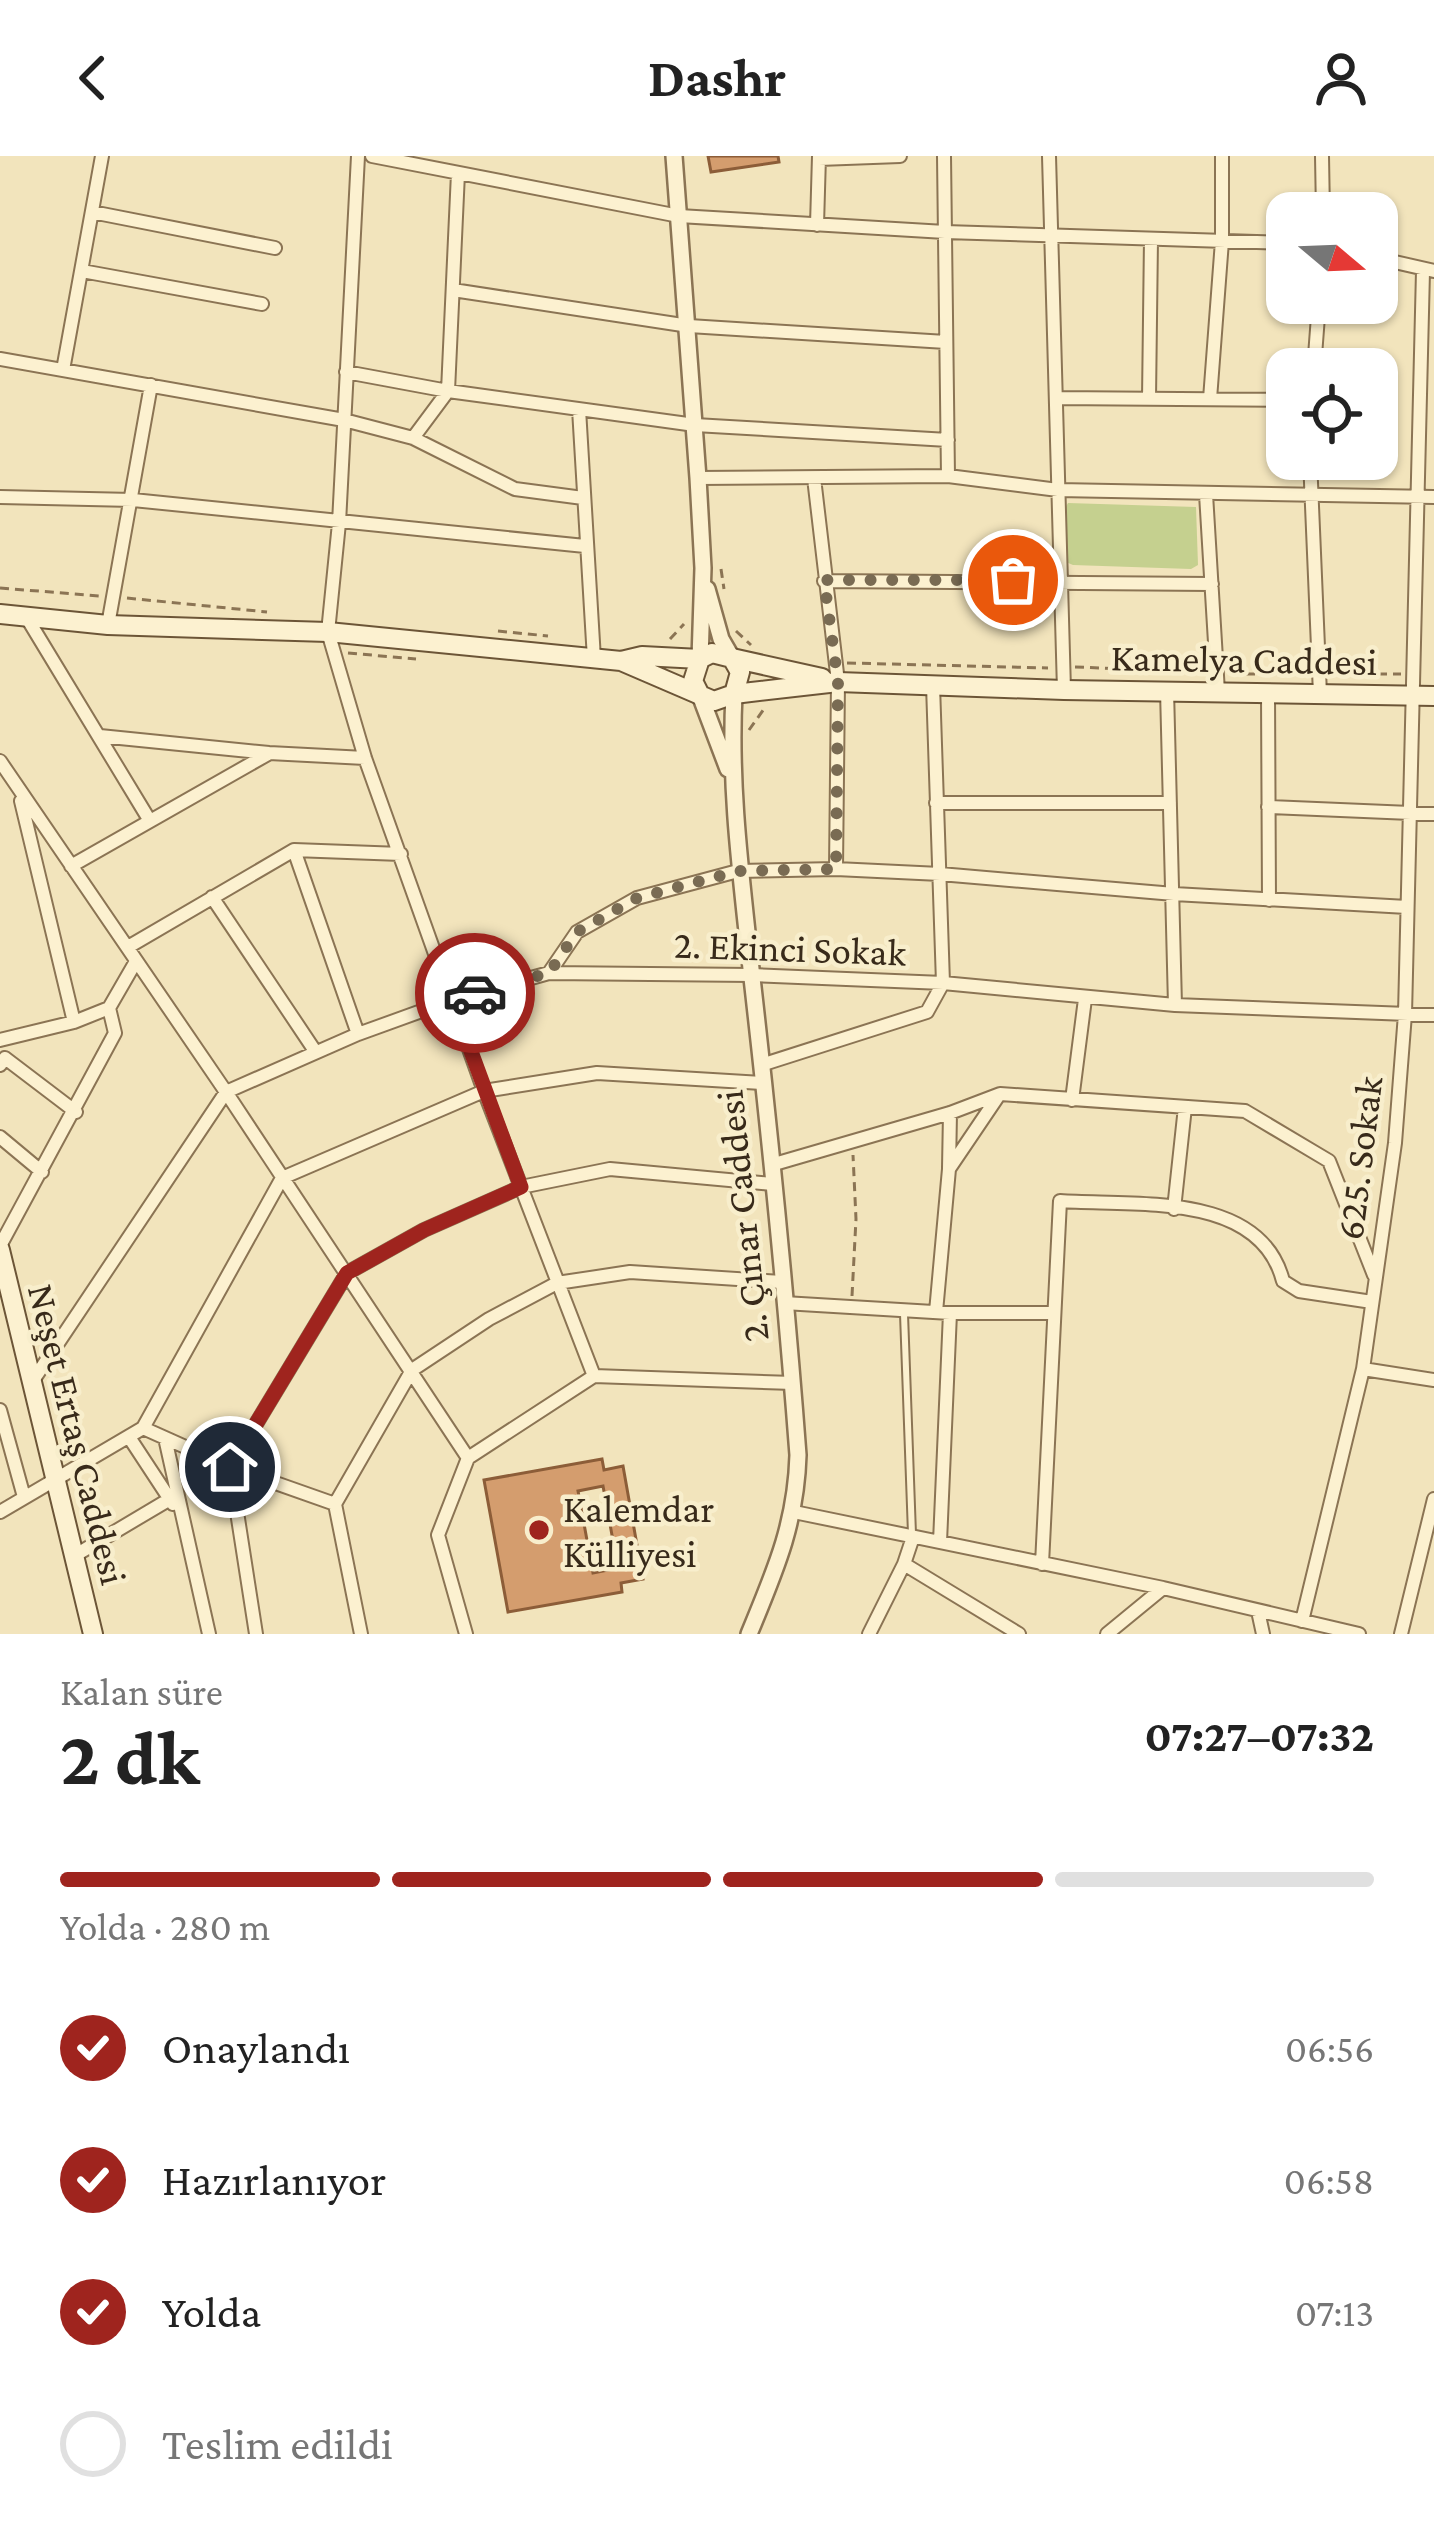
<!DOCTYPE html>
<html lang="tr">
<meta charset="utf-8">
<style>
:root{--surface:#fff;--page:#f6f6f6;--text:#222;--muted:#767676;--line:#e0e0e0;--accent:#9f241e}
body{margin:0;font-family:"Crimson Pro",serif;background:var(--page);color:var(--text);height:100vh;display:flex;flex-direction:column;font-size:45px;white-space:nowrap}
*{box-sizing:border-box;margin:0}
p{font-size:39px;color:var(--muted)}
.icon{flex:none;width:66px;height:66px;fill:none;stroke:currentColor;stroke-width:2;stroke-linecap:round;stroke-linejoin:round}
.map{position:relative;height:1478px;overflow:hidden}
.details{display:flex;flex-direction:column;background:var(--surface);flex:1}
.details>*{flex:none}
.needle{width:78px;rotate:109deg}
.fabs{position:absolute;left:1266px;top:36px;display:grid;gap:24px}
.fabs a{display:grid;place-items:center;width:132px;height:132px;border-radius:24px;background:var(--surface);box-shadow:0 3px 9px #0004;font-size:60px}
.pin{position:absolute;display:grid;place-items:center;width:102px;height:102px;color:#fff;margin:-51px;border:6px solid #fff;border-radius:50%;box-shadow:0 3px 12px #0007}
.courier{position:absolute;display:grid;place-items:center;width:120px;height:120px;margin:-60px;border:9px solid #9f241e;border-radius:50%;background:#fff;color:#222;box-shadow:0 3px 15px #0007}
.head em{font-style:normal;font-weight:700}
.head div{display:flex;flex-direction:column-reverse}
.head{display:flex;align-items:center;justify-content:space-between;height:204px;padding:0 60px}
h1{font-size:78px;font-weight:700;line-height:90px}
.bar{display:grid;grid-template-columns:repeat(4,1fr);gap:18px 12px;align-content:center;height:144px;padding:0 60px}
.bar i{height:15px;border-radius:9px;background:var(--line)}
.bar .selected{background:var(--accent)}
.bar p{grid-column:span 4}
ol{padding:0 60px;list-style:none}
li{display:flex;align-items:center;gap:36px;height:132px}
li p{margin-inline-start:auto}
li .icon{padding:12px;border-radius:50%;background:var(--accent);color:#fff;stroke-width:4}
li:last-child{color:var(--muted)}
li i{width:66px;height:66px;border:6px solid var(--line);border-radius:50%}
header{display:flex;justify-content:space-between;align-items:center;height:156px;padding:0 60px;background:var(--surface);font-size:54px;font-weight:700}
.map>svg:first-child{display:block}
.green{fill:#c5d08f}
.building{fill:#d49d6e;stroke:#8c5d38;stroke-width:3;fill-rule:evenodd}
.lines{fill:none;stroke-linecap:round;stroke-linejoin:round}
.service-casing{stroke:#8b7454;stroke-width:10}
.minor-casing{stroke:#8b7454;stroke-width:16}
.tertiary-casing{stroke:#8b7454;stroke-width:20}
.secondary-casing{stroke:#6c5537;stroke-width:22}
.path{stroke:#8b7454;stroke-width:3;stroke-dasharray:9 6;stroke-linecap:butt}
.service{stroke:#fcf1d0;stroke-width:6}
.minor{stroke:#fcf1d0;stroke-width:12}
.tertiary{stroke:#fcf1d0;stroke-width:15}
.secondary{stroke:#fcf1d0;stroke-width:18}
.done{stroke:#796b53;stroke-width:12;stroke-dasharray:0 21.6}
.route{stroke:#9f241e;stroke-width:15}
.poi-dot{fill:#9f241e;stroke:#f8eecc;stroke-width:4.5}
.labels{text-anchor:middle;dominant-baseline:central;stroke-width:9;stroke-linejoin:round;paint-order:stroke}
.street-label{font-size:39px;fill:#382a1a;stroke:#f8eecc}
.poi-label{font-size:39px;fill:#382a1a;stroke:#f8eecc;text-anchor:start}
</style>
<header><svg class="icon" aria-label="back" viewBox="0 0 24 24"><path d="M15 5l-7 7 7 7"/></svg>Dashr<svg class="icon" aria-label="person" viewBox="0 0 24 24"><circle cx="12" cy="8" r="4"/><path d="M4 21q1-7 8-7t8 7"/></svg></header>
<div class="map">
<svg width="1434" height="1478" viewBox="0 0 1434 1478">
<rect width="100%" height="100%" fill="#f2e4bc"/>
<!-- green -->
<path class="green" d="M1068,347L1196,351L1198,409L1191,413L1073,409L1066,406L1064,354Z"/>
<!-- building -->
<path class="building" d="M708,0H778L779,6L711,16Z
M602,1303L604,1314L623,1310L643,1423L621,1427L622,1436L508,1456L484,1324ZM603,1330L618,1412L593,1417L578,1335Z"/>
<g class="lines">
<defs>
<path id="service" d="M904,1158L912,1378"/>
<path id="minor" d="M358,0L339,367L328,476L365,602L484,935L594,1220
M372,0L679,60L945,76L1287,87
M944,0L948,320
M1049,0L1064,534
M1322,0L1323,57
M819,3L900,0
M92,56L275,92
M817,69L819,0
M1377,102L1434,115
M82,115L262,148
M453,134L689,170L946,186
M0,203L344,264L413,282L515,333L583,342
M1314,213L1319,147
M63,214L102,0
M346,216L448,235L695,269L948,284
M1056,242L1287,244
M1149,243L1151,83
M1210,243L1222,85V0
M579,253L594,503
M413,282L448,235L458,17
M1310,303L1320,538
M698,322L948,320L1058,334L1434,341
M814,322L838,526L836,713
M1206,338L1218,536
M0,341L133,344L585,390
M824,425L1212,428
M27,462L150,665
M108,469L151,229
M1167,534L1175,849
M1268,537L1269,744
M100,580L269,597L365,602
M0,605L226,936L468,1302
M21,645L74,866
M936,647H1170
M1268,651L1434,658
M294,694L358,878
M71,710L268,598
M212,741L315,895
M128,791L294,694L401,698
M549,817L577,776L637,742L738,715L836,713L940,718L1174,738L1407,751
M0,884L74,866L109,852L135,807
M0,909L5,902L76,956
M761,909L927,856L943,827L933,529
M1072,944L1085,843
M0,981L42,1016
M771,1009L950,957L1000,938L1245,955L1329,1005L1374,1119
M949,1012L950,957
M1174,1053L1185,951
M0,1090L115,877L109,852
M784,1147L950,1157H1051
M936,1156L949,1013L999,939
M1363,1213L1434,1224
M32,1226L226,936L358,878L452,844L549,817L752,819L943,827L1175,849L1434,859
M0,1254L24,1341
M143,1272L230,1311L335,1348
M129,1281L173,1348
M165,1282L209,1478
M0,1356L143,1272L282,1022L484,935L597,917L762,927
M794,1356L1163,1432L1359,1478
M940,1386L950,1157
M74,1400L170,1343
M904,1408L1019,1478
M1042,1408L1060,1045C1134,1050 1260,1035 1283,1125L1299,1135L1372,1146
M1258,1455L1263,1478
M1302,1465L1363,1213L1395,987L1405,858L1423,115
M256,1478L230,1311L347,1117L424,1074L521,1031L610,1013L772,1028
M361,1478L335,1348L412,1214L489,1163L557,1127L630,1116L782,1126
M466,1478L438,1379L468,1302L594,1220L793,1227
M869,1478L904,1408L913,1381
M1107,1478L1163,1432
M1401,1478L1434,1343"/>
<path id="tertiary" d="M674,0L698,322L703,412L700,503
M707,433L721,483L732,502
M734,538C729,634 742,726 752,822C770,980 786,1140 798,1299C796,1368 775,1415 749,1478
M700,539L728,613"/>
<path id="secondary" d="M0,458L108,469L328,476L621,505L700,539
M732,502L822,522
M621,505L642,500L700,503
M734,538L740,516L732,502L712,497L700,503L693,525L700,539L714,545L734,538L838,526L1064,534L1434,540
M0,1094L93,1478"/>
</defs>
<!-- service casing -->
<use href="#service" class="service-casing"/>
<!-- minor casing -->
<use href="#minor" class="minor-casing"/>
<!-- tertiary casing -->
<use href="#tertiary" class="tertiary-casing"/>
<!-- secondary casing -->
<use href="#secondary" class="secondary-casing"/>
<!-- path -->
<path class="path" d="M721,413L724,433
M0,432L100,440
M127,442L267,456
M498,475L548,480
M736,475L751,489
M670,483L684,468
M348,497L416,503
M847,507L1048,512
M1075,511L1203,516
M1231,518H1305
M1333,518H1401
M749,574L764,553
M852,1140L856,1063L853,999"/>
<!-- service -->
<use href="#service" class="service"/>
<!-- minor -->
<use href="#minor" class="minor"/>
<!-- tertiary -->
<use href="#tertiary" class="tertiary"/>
<!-- secondary -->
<use href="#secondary" class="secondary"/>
</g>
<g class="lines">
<!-- done -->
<path class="done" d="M475,837L549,817L577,776L637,742L738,715L836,713L838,526L824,424H1013"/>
<!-- route -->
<path class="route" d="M230,1311L347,1117L424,1074L521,1031L452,844L475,837"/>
</g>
<!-- markers -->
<circle class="poi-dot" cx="539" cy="1374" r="12"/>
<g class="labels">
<!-- street labels -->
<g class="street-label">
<text transform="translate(1244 503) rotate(1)">Kamelya Caddesi</text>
<text transform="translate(790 792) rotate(2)">2. Ekinci Sokak</text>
<text transform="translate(1359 1002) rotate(-83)">625. Sokak</text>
<text transform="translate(742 1060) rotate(-96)">2. Çınar Caddesi</text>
<text transform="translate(78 1278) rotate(76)">Neşet Ertaş Caddesi</text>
</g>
<!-- poi labels -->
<g class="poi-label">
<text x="563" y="1352">Kalemdar<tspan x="563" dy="45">Külliyesi</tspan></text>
</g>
</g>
</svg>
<div class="fabs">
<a><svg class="needle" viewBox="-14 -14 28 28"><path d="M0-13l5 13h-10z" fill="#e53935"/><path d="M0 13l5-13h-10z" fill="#767676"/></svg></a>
<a><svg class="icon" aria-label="locate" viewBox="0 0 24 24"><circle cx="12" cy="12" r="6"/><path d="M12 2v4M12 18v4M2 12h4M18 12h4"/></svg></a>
</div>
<div class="pin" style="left:1013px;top:424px;background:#ea580c"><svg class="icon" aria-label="bag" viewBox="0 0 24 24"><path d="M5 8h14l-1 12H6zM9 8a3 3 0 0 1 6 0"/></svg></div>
<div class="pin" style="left:230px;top:1311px;background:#1f2937"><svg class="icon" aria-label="home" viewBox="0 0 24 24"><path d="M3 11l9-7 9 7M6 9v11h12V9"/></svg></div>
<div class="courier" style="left:475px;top:837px"><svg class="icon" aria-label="car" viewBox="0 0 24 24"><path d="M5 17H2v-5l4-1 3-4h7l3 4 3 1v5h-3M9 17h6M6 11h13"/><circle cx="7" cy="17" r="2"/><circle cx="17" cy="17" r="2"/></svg></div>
</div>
<section class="details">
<div class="head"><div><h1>2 dk</h1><p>Kalan süre</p></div><em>07:27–07:32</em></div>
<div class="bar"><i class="selected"></i><i class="selected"></i><i class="selected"></i><i></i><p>Yolda · 280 m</p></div>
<ol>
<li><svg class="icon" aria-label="check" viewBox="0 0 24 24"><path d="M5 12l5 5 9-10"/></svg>Onaylandı<p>06:56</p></li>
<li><svg class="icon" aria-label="check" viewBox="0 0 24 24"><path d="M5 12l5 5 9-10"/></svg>Hazırlanıyor<p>06:58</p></li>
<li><svg class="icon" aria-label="check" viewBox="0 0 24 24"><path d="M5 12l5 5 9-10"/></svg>Yolda<p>07:13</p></li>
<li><i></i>Teslim edildi</li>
</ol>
</section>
